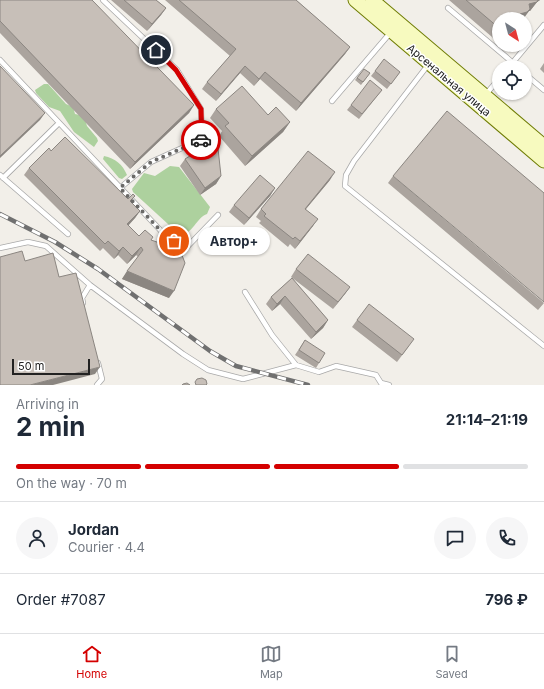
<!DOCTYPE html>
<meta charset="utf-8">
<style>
:root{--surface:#fff;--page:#f6f6f7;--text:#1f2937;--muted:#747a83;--line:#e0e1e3;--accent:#d40000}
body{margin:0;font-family:Inter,sans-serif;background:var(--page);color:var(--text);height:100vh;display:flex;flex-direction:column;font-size:15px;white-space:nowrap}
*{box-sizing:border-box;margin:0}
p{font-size:13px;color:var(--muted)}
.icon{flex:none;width:22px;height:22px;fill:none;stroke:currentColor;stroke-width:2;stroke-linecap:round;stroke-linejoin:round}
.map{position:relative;height:385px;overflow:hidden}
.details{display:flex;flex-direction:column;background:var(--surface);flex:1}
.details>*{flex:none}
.needle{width:26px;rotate:144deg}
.buttons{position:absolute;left:492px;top:12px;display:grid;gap:8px}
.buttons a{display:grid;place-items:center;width:40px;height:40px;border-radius:50%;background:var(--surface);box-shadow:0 1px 3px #0004;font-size:20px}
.scale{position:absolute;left:12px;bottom:10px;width:78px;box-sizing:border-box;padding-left:4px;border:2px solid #222;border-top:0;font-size:11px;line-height:14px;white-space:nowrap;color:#222;-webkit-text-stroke:3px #fff;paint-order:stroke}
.pin{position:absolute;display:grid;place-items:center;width:34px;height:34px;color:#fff;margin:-17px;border:2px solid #fff;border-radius:50%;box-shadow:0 1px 4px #0007}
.courier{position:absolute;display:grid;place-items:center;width:40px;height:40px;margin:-20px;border:3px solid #d40000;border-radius:50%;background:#fff;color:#222;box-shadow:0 1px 5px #0007}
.bubble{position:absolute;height:28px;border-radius:14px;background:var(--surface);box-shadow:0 1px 3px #0004;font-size:13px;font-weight:700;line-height:28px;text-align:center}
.headline em{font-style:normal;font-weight:700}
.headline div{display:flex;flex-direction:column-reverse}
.headline{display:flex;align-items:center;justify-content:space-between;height:68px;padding:0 16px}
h1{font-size:26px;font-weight:700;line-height:30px}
.bar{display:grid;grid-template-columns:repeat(4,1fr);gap:6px 4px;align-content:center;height:48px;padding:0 16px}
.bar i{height:5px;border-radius:3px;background:var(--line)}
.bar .on{background:var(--accent)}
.bar p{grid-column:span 4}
.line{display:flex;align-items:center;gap:10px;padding:0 16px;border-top:1px solid var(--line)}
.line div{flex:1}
.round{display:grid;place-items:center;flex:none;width:42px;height:42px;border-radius:21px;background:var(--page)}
.tab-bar{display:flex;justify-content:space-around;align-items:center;height:56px;border-top:1px solid var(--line);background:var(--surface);font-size:11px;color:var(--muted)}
.tab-bar a{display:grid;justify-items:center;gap:2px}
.tab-bar .on{color:var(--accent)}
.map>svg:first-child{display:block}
.forest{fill:#add19e}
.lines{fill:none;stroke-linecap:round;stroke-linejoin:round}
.lane-casing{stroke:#a9a9a9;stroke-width:6}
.secondary-casing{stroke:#707d05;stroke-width:15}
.lane{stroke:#fff;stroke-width:4.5}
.secondary{stroke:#f7fabf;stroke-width:13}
.rail-casing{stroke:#707070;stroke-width:4.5}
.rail{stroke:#fff;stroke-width:3;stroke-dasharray:9;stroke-linecap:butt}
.wall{fill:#aba49e}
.shaded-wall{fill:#8b8681}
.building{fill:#c7bfb8;stroke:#8b8681}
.done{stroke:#6b6a68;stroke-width:4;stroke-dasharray:0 7.2}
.route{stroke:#d40000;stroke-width:5}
.labels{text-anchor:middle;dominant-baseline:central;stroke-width:3;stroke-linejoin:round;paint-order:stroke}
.street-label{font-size:11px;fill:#222;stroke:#fff}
</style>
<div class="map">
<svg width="544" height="385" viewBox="0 0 544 385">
<rect width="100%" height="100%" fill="#f2efe9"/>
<!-- forest -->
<path class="forest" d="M44,84H48L66,104L73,107L75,114L84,116L87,126L97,138L98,141L94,147L74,132L60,111L49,107L36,93L35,90Z
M104,156C115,158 123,165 127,175L122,179L119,178L103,159Z
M170,166L179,167L210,207L207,214C197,217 192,235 180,235L133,192L132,189L144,173L155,176Z"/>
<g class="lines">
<defs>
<path id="lane" d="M103,0L177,70L201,109L202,139L151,162L120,188
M448,8L518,67
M0,60L163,233L186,248L218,215
M428,65L354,161L346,175L345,186L544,346
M509,67L544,25
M525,74L544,90
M486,94L499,79
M332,101L391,32
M0,175L68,234
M3,178L59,123
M0,248L28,242L46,246L90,285L183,354L208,370L243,379L296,365
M245,292L272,335L296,365L319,372L336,366L376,375L381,383L389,385
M83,303L82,298L90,285
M97,385L102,379L98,363"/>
<path id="secondary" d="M355,0L544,161
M372,0L544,146"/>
</defs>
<!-- lane casing -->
<use href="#lane" class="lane-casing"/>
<!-- secondary casing -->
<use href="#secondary" class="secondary-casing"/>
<!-- lane -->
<use href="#lane" class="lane"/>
<!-- secondary -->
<use href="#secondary" class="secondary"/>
<defs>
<path id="rail" d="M0,214L55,242L98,269L210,351L236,366L308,385"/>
</defs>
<!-- rail casing -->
<use href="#rail" class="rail-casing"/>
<!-- rail -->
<use href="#rail" class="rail"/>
</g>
<!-- wall -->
<path class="wall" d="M0,0L194,105L189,113L130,169L0,33Z
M111,0H156L166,8L161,15L147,31Z
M165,0H296L350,47L345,54L296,111L260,79L254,86L240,73L216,101L202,89L207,82L230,56Z
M449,0H540L537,2L530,11H529L523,19H499V43Z
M544,63V73L540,69Z
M364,69L370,73L361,85L355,80Z
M375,71L400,72L387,89L371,76Z
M382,90L359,119L347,110L351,105Z
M216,109L268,115L290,122L283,132L245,166L219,136L222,131L210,118Z
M185,159L221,176L216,184L200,195L180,166Z
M29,168L131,202L140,211L135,218L128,226L139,236L151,240L169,298L122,279L138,257L136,255L127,264L118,255L114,259L103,248L100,251L24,175Z
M393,176L544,303L538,310L388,183Z
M330,180L306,209L313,226L295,249L290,244L288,247L259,223L261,221L256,217L261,209Z
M275,188L270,196L244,225L229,212L234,205Z
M296,269L350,287L333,309L291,277Z
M292,278L328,320L323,328L311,339L280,304L272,311L266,304L271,297Z
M357,320L409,346L397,362L352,327Z
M305,340L319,363L316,368L295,355Z"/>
<!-- shaded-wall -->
<path class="shaded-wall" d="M534,0H540L537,2L530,11H529L523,19H517L529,4Z
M166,8L161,15L147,31L152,24Z
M350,47L345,54L296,111L301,103Z
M245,66L240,73L216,101L221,94Z
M265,72L260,79L254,86L259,79Z
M194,105L189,113L130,169L135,162Z
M45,113L40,120L0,158V156Z
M290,122L283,132L245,166L252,156Z
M335,172L330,180L300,216L305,209Z
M221,176L216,184L200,195L205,188Z
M275,188L270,196L244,225L249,218Z
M140,211L135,218L122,232L127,224Z
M318,219L313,226L295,249L300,241Z
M123,247L118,255L114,259L119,251Z
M141,247L136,255L127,264L132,256Z
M127,271L174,291L169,298L122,279Z
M350,287L345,294L333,309L338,302Z
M285,296L280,304L272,311L277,304Z
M328,320L323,328L311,339L316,332Z
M100,367L95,374L53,385H30Z"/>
<!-- building -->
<path class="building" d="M0,0H92L194,105L135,162L0,21Z
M124,0H156L166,8L152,24Z
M179,0H296L350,47L301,103L265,72L259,79L245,66L221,94L207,82L236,49Z
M466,0H538L537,2L529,4L530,9L527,12L520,14L521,19H499V28Z
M384,59L400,72L391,84L375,71Z
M0,66L45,113L0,156Z
M364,69L370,73L363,82L357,78Z
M370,80L382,90L362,114L351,105Z
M242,86L268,115L276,107L290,122L252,156L225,126L229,123L216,109Z
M447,111L544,193V302L393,176Z
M65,137L128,199L133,194L135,196L130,201L140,211L127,224L139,236L145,230L153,237L151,240L180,250L185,263L174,291L127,271L143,250L141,247L132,256L123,247L119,251L108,241L105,244L29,168L49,148L51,151Z
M217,139L221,176L205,188L185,159Z
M308,151L335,172L305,209L318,219L300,241L295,237L293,239L264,216L266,214L261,209Z
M260,175L275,188L249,218L234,205Z
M22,251L25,261L53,253L59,277L76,273L100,367L30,385H0V257Z
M308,254L350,287L338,302L296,269Z
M292,278L328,320L316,332L285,296L277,304L271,297Z
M369,304L414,339L402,355L357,320Z
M305,340L325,353L319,363L299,350Z
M202,378L206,380L207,384L206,385H196L195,382L197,379Z
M187,383L190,385H182L183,384Z"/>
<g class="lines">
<!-- done -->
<path class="done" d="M174,241L163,233L120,188L151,162L201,140"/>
<!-- route -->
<path class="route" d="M156,50L176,70L201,109L202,139L201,140"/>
</g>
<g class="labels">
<!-- street labels -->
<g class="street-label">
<text transform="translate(449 80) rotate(40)">Арсенальная улица</text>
</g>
</g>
</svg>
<div class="buttons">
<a><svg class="needle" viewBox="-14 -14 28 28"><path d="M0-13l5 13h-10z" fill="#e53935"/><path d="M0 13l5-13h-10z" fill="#747a83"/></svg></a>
<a><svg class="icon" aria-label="locate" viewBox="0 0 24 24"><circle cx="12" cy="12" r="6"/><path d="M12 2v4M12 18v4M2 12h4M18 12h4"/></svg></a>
</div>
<div class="scale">50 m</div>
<div class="pin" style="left:174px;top:241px;background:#ea580c"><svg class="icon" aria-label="bag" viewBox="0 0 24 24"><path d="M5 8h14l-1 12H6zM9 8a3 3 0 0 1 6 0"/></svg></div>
<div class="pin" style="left:156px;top:50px;background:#1f2937"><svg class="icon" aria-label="home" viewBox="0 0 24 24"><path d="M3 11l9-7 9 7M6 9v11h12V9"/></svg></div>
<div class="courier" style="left:201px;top:140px"><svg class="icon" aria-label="car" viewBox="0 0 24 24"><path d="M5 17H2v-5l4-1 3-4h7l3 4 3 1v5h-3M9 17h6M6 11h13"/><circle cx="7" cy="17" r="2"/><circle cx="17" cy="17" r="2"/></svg></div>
<div class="bubble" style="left:198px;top:227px;width:72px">Автор+</div>
</div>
<section class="details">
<div class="headline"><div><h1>2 min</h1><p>Arriving in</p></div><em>21:14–21:19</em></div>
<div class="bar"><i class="on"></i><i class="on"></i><i class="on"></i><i></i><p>On the way · 70 m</p></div>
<div class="line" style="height:72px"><a class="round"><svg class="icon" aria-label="person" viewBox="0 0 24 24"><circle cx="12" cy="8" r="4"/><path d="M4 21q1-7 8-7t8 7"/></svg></a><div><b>Jordan</b><p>Courier · 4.4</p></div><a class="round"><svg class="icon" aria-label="chat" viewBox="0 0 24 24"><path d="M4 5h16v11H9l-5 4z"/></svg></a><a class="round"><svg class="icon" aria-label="phone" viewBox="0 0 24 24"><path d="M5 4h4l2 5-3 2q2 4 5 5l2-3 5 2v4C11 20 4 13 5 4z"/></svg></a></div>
<div class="line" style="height:52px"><div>Order #7087</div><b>796 ₽</b></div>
</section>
<nav class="tab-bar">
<a class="on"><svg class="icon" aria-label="home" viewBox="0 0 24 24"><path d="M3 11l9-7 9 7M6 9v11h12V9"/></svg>Home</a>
<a><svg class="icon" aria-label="map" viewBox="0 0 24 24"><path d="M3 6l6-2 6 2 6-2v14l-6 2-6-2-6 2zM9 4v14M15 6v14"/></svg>Map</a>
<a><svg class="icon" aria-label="saved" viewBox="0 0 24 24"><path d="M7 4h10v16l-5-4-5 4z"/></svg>Saved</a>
</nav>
